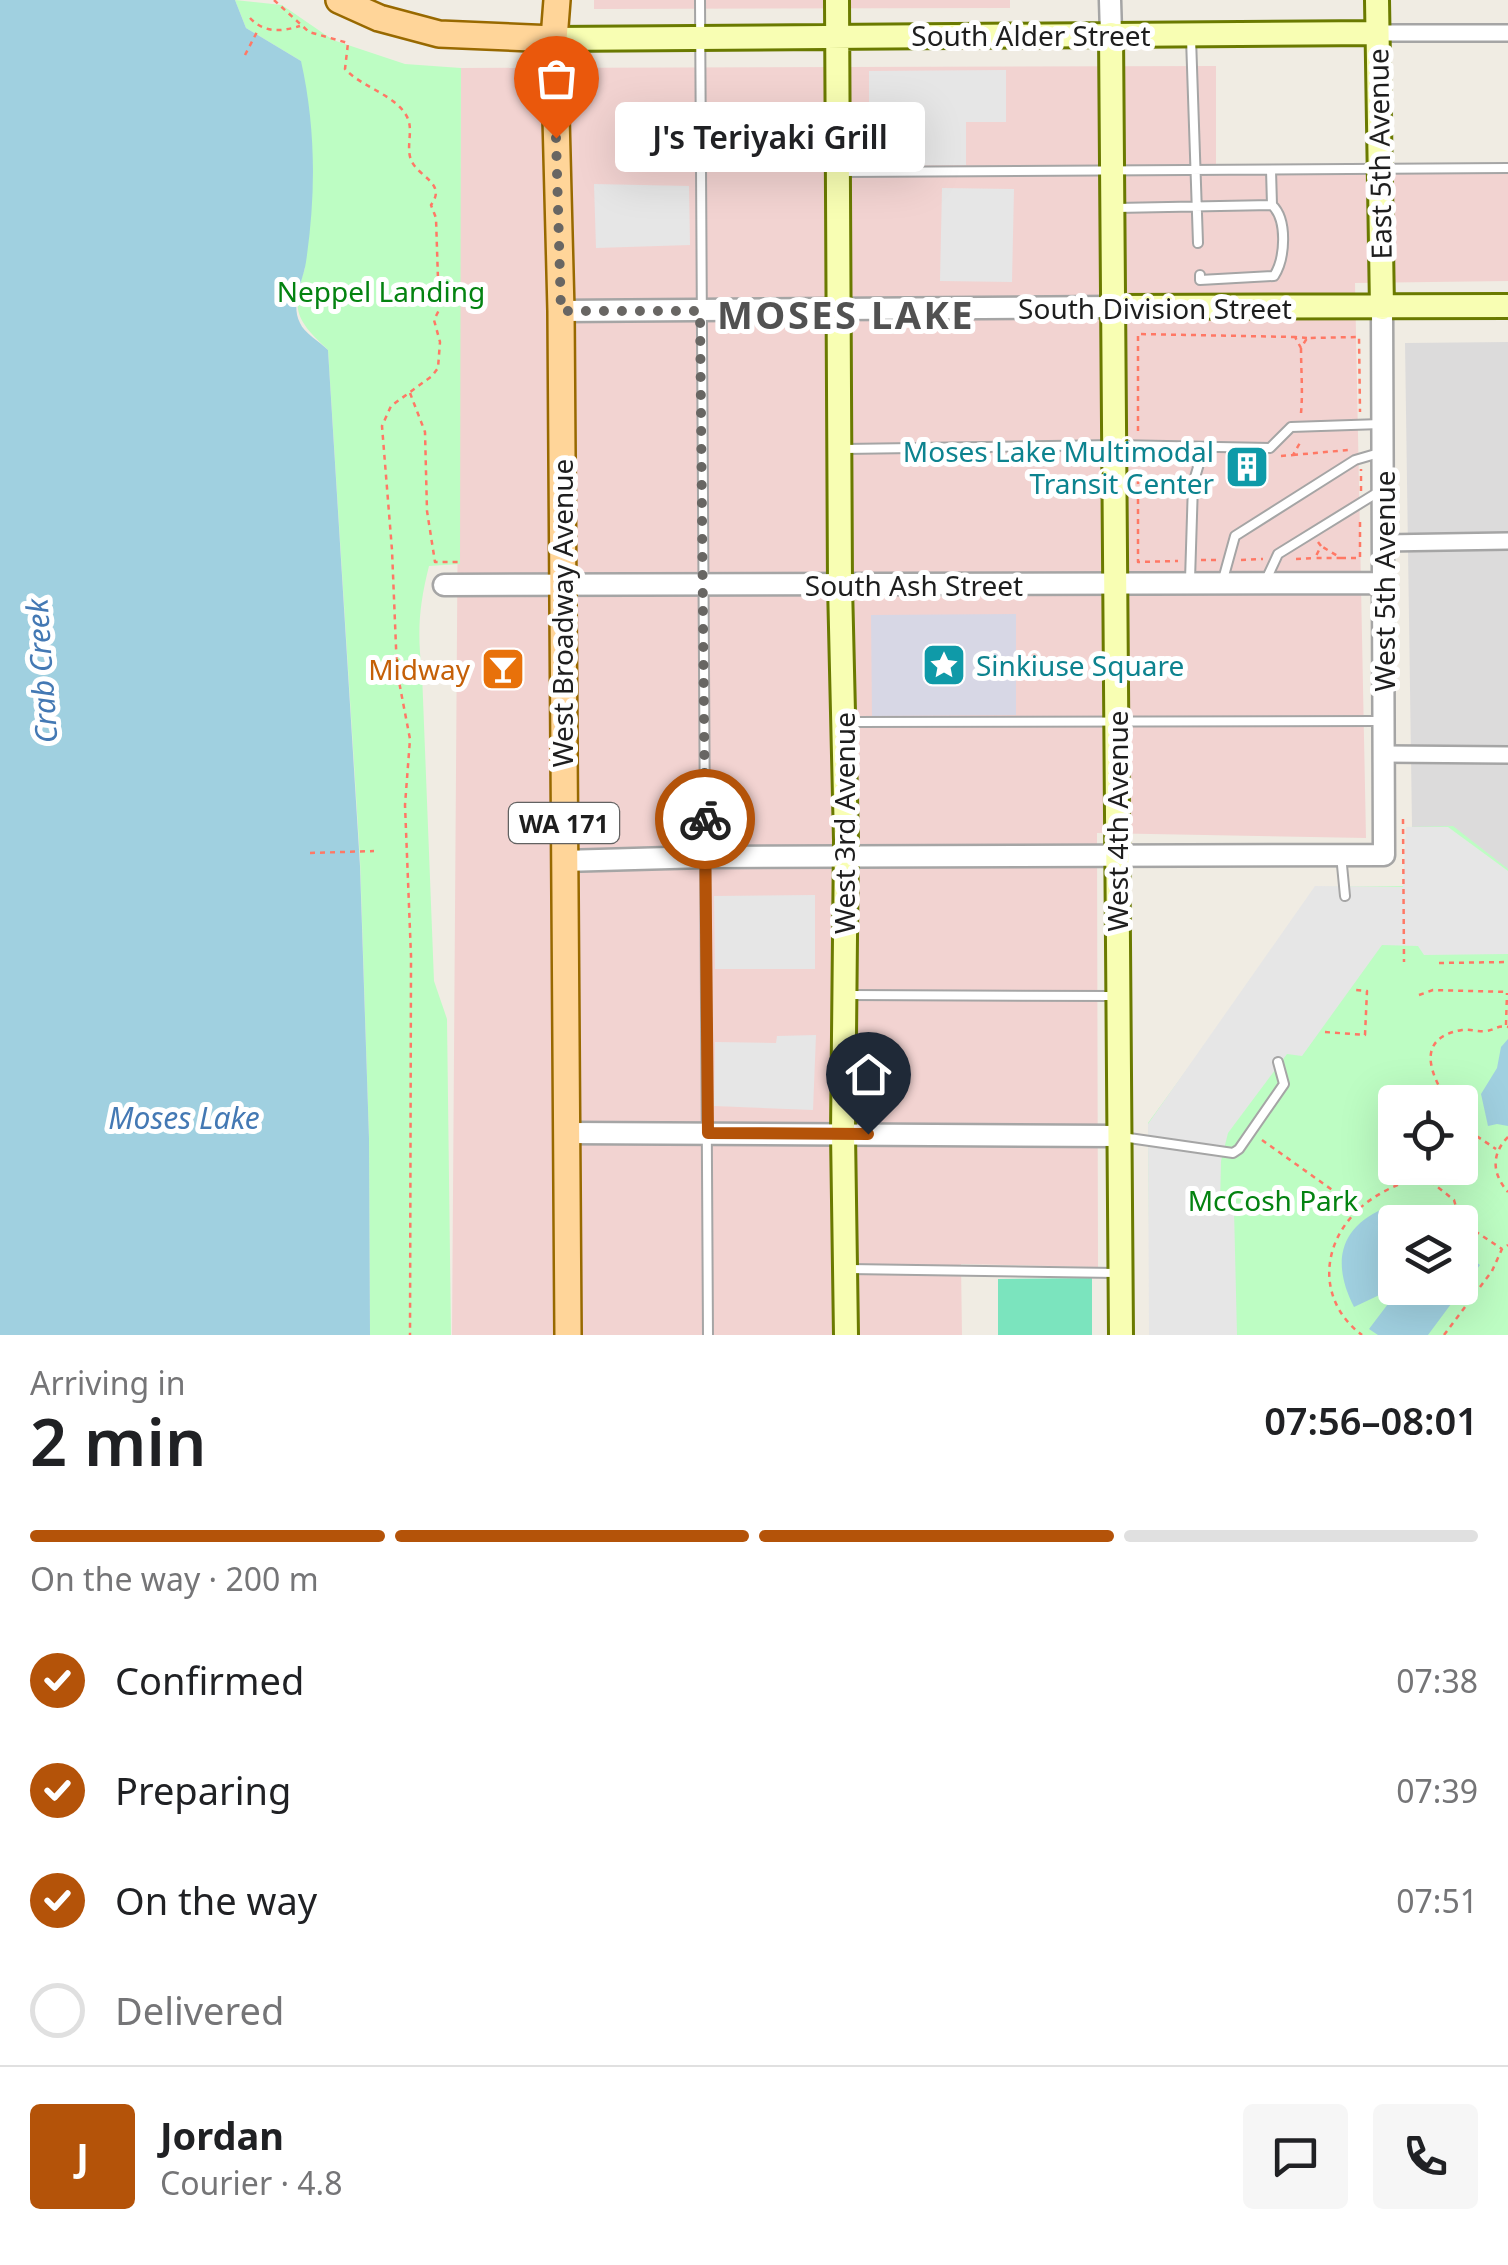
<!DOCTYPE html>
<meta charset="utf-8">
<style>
:root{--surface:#fff;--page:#f6f6f6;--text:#202124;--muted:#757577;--line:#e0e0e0;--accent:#b45309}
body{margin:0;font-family:"Noto Sans",sans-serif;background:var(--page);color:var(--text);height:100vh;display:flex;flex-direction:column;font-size:38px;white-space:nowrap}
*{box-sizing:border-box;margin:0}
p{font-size:32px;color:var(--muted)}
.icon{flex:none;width:55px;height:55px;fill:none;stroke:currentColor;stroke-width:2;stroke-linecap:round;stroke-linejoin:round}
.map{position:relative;height:1335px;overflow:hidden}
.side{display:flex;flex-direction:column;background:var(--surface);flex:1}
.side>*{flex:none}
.buttons{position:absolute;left:1378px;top:1085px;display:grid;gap:20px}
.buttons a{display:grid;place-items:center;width:100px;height:100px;border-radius:10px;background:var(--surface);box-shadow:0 10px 40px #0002;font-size:50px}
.pin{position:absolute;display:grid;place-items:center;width:85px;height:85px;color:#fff;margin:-102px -42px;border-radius:50% 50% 50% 0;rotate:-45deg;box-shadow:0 0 10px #0007}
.pin .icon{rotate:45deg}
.courier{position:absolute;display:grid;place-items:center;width:100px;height:100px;margin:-50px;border:8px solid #b45309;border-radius:50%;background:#fff;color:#222;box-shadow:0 2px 12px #0007}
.bubble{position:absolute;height:70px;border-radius:10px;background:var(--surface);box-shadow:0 10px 40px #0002;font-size:32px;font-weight:600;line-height:70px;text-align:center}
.summary em{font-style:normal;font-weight:600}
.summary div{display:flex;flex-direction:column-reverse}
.summary{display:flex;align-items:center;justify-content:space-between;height:170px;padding:0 30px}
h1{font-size:65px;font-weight:600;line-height:75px}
.bar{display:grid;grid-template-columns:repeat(4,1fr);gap:15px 10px;align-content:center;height:120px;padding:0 30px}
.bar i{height:12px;border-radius:8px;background:var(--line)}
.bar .active{background:var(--accent)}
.bar p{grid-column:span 4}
.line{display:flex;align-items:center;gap:25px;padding:0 30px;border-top:2px solid var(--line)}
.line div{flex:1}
.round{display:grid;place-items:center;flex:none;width:105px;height:105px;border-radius:10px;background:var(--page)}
ol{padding:0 30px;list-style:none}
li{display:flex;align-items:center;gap:30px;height:110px}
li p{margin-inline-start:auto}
li .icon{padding:10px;border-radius:50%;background:var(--accent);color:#fff;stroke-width:4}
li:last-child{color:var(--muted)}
li i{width:55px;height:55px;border:5px solid var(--line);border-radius:50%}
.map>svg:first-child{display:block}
.residential{fill:#dcdbdb}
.commercial{fill:#f2d3d1}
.park{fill:#bdfdc3;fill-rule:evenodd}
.pitch{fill:#7be4be}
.parking{fill:#e6e6e6}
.plaza{fill:#d7d7e5}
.water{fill:#a0d0e0}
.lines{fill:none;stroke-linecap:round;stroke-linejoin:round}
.service-casing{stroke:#a5a5a5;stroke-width:12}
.minor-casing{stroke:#a5a5a5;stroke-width:20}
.tertiary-casing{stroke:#a5a5a5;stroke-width:25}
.secondary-casing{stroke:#6a7a00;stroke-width:28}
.primary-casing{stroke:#986900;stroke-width:30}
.path{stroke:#ff7865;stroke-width:2.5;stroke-dasharray:5 5;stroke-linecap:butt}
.service{stroke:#fff;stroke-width:8}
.minor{stroke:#fff;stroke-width:15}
.tertiary{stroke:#fff;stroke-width:20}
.secondary{stroke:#f8feb3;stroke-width:22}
.primary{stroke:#ffd599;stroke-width:25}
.done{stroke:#686663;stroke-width:10;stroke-dasharray:0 18}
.route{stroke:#b45309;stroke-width:12}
.labels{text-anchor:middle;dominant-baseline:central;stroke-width:10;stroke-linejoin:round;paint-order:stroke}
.shield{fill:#fff;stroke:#626262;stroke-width:2.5}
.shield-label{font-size:25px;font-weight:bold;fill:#1e1e1e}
.street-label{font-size:28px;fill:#1e1e1e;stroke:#fff}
.park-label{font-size:28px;fill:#048311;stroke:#fff}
.culture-label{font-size:28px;fill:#0d838f;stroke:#fff;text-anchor:end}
.food-label{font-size:28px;fill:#c56008;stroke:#fff;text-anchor:end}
.water-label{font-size:30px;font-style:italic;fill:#4479b4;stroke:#fff}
.district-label{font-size:38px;font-weight:bold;letter-spacing:2.5px;fill:#515151;stroke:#fff}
</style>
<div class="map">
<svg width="1508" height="1335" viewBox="0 0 1508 1335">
<rect width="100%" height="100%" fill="#f0ece3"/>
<!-- residential -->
<path class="residential" d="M1508,342V871L1412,827L1405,343Z"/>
<!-- commercial -->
<path class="commercial" d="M594,0H1010V8L594,9Z
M1216,66V167L1508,172V281L1355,283L1366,838L1097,833L1098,1267L961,1264L962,1335H452L461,68Z"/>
<!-- park -->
<path class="park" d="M235,0L282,5L333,40L405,64L461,68L460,564L429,566C419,606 417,632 422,673L434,981L447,1019L451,1335H370L369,1138L360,859L328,350C297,321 290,311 305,268L301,61L246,28Z
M1453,826L1508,869V1335H1150L1148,1123L1320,887L1407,886V827ZM1395,1102H1460V1168H1395ZM1395,1222H1460V1288H1395Z"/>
<!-- pitch -->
<path class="pitch" d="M1092,1278V1335H998V1279Z"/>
<!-- parking -->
<path class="parking" d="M1006,70V122H966V165L869,166V71Z
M594,184L689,186L690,245L596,248Z
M942,188L1014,189L1012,282L940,281Z
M1406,827H1448L1508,871V954L1424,955L1418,946L1382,945L1302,1056L1287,1054L1228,1133L1221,1161L1220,1206L1234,1210L1237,1335H1149L1148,1124L1315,886L1403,887Z
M815,895V969H715L714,896Z
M816,1035L813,1110L714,1106L715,1042L776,1043L777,1036Z"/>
<!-- plaza -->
<path class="plaza" d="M1016,614V715L872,716L871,615Z"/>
<!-- water -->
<path class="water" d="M0,0H235L246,28L301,61C316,128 316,194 306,262C303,282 290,303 300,323C304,333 320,342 328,350L360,866L369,1138L370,1335H0Z
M1508,1039V1126L1497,1124L1488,1126L1481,1094L1497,1068L1501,1047Z
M1390,1206L1397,1222L1395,1288H1460V1250L1480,1265L1428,1335H1378L1369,1329L1397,1292L1392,1289L1354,1307C1331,1262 1339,1225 1390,1206Z"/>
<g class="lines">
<defs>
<path id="service" d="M700,0L708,1335
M1191,38L1198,243
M1271,170L1272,205
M842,172L1508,168
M1116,208L1272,205C1288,220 1285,259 1274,276L1200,280V275
M844,449L1115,445L1270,448L1291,427L1381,424
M1190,580L1193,484L1204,447
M1265,582L1278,554L1380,491
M1222,583L1235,536L1355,460L1379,453
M848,722L1379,721
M1341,855L1345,896
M849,995L1115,996
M1122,1137L1233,1153L1239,1149L1284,1084L1278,1062
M849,1269L1115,1273"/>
<path id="minor" d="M1377,33H1508
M1384,543L1508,541
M1384,754L1508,755"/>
<path id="tertiary" d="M1110,0L1111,34
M561,311L1114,307
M444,585L1385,583
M563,861L705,857L1384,855L1382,308
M567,1133L1118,1136"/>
<path id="secondary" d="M837,0L840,585L846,840L843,1133L846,1335
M1377,0L1382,308
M1111,34L1121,1335
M554,39L1377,33
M1114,307L1508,306"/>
<path id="primary" d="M339,0L379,18L439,34L554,39
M557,0L554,39L561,311L568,1335"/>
</defs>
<!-- service casing -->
<use href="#service" class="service-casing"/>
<!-- minor casing -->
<use href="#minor" class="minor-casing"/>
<!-- tertiary casing -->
<use href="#tertiary" class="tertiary-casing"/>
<!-- secondary casing -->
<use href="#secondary" class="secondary-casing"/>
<!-- primary casing -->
<use href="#primary" class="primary-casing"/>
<!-- path -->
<path class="path" d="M274,0L309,32L348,43L345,69C361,87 399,96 408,119C413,131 406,147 411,160C419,178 447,183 431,205L436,218L439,310L434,320L440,342L438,368L432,376L391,406L382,426L392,550L397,671L410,739L405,805L411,956L410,1335
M250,18C264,33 281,32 300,26
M245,55L258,30
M1307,338L1295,337L1301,348L1307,338L1359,337L1360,412
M410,393L425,432L427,511L435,562H461
M1301,413C1303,392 1301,370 1301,348
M1138,431V334L1295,337
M1293,455L1348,450
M1281,456L1293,455L1301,441
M1138,459V562L1178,561
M1361,491V469
M1318,542L1321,546L1315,558H1341L1321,546
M1341,558H1360V519
M1296,559L1315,558
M1201,560H1218
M1241,560L1263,559
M1403,819L1404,962
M310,853L374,851
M1439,963L1508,962
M1419,995L1433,990L1508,992
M1506,1025L1507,993
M1325,1032L1365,1035L1367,991L1356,990
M1448,1102C1431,1075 1414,1038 1462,1030C1470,1029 1478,1032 1486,1031C1495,1030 1497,1025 1508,1027
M1460,1125L1496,1149
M1508,1137C1491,1154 1492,1174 1508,1192
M1262,1140L1359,1209C1375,1194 1403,1180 1425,1177L1454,1200L1460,1221L1502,1249
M1358,1210C1320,1246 1318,1302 1362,1335
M1444,1335L1492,1271L1502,1249L1508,1245"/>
<!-- service -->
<use href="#service" class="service"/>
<!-- minor -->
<use href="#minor" class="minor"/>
<!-- tertiary -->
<use href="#tertiary" class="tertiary"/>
<!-- secondary -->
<use href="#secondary" class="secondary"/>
<!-- primary -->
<use href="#primary" class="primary"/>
</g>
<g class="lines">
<!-- done -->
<path class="done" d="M556,138L561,311H700L705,819"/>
<!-- route -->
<path class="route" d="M705,819L708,1133L868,1134"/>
</g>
<!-- icons -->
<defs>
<symbol id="building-square" viewBox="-11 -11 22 22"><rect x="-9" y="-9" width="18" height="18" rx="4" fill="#0f9aa8" stroke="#fff"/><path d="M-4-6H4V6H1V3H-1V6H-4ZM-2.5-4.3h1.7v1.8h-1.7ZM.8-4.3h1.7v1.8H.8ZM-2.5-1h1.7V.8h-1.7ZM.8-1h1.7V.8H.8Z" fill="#fff"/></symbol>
<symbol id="sight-square" viewBox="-11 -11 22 22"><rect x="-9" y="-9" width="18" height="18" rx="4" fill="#0f9aa8" stroke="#fff"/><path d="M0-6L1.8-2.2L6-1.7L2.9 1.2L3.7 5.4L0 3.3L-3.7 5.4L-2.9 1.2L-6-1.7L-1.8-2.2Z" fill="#fff"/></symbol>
<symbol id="bar-square" viewBox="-11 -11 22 22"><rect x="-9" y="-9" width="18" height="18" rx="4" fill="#e8710a" stroke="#fff"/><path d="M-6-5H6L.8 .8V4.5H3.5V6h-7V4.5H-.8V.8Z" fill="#fff"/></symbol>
</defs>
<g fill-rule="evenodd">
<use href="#building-square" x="1222" y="442" width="50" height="50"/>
<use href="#sight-square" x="919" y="640" width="50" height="50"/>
<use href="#bar-square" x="478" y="644" width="50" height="50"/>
</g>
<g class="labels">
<!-- shield labels -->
<rect class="shield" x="509" y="803" width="110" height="40" rx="8"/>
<g class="shield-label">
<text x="564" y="823">WA 171</text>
</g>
<!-- street labels -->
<g class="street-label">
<text x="1031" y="35">South Alder Street</text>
<text transform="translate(1379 154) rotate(-91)">East 5th Avenue</text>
<text x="1155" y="308">South Division Street</text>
<text transform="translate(1384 581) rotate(-90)">West 5th Avenue</text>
<text x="914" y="585">South Ash Street</text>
<text transform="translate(562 613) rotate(-90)">West Broadway Avenue</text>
<text transform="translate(1117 821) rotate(-90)">West 4th Avenue</text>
<text transform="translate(844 823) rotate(-90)">West 3rd Avenue</text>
</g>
<!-- park labels -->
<g class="park-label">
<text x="381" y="291">Neppel Landing</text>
<text x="1273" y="1200">McCosh Park</text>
</g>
<!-- culture labels -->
<g class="culture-label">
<text x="1214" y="451">Moses Lake Multimodal<tspan x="1214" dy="32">Transit Center</tspan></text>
<text x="976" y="665" text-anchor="start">Sinkiuse Square</text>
</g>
<!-- food labels -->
<g class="food-label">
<text x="470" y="669">Midway</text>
</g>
<!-- water labels -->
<g class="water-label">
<text transform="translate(41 671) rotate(-94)">Crab Creek</text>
<text x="184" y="1117">Moses Lake</text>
</g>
<!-- district labels -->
<g class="district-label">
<text x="846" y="314">MOSES LAKE</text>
</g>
</g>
</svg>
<div class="buttons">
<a><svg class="icon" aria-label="locate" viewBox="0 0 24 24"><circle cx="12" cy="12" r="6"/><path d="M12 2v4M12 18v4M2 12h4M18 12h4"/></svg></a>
<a><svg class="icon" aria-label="layers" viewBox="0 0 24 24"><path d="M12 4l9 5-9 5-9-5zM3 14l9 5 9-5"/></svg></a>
</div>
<div class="pin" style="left:556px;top:138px;background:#ea580c"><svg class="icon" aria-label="bag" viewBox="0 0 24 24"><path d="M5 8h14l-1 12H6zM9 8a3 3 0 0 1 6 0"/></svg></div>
<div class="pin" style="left:868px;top:1134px;background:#1f2937"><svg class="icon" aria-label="home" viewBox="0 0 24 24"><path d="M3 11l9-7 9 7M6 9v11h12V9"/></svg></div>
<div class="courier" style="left:705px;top:819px"><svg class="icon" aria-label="bike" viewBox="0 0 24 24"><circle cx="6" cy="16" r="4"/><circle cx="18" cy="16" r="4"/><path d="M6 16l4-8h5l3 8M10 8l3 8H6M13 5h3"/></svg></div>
<div class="bubble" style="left:615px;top:102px;width:310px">J's Teriyaki Grill</div>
</div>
<section class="side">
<div class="summary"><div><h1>2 min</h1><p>Arriving in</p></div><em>07:56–08:01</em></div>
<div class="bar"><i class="active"></i><i class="active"></i><i class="active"></i><i></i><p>On the way · 200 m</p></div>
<ol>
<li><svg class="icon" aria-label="check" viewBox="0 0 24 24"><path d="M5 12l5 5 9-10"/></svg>Confirmed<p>07:38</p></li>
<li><svg class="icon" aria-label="check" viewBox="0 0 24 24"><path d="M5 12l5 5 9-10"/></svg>Preparing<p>07:39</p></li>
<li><svg class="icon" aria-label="check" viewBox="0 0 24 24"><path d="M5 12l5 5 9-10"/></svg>On the way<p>07:51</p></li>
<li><i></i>Delivered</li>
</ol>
<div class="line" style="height:180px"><b class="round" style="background:var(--accent);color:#fff">J</b><div><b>Jordan</b><p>Courier · 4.8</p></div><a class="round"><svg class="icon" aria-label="chat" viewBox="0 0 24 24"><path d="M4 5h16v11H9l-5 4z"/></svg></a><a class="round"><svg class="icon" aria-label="phone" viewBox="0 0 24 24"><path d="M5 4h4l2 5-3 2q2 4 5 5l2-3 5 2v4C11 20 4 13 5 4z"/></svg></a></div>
</section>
